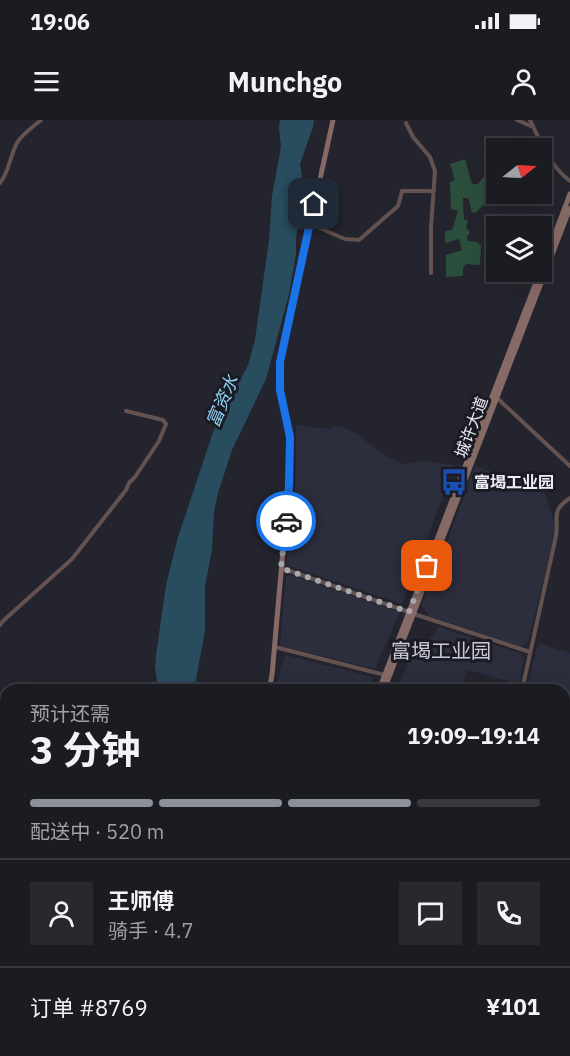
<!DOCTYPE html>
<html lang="zh">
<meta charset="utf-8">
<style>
:root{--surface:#1b1b22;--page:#28282f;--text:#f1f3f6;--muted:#a0a1a5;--line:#393940;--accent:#8c9099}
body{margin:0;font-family:"IBM Plex Sans","Noto Sans SC",sans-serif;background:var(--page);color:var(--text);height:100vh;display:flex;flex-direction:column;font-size:22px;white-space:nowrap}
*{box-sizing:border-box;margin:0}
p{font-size:20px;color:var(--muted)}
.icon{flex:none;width:33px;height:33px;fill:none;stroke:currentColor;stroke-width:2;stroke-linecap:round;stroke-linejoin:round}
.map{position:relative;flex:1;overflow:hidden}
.drawer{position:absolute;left:0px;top:564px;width:570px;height:372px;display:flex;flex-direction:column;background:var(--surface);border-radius:18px 18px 0 0;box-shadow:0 6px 24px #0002,0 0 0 2px var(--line)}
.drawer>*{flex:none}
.needle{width:39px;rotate:72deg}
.buttons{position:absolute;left:486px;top:18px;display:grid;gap:12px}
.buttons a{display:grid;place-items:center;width:66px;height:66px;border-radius:0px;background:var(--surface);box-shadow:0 6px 24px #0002,0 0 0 2px var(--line);font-size:30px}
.pin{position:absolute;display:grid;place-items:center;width:51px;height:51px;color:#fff;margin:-26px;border-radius:12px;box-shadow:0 3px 9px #0006}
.courier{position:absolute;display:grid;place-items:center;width:60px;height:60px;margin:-30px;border:4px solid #1a73e8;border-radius:50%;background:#fff;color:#222;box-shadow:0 2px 8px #0007}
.overview em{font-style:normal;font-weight:700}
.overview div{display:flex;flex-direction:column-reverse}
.overview{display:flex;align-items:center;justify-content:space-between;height:102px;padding:0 30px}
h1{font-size:39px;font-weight:700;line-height:45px}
.bar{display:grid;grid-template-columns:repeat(4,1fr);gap:9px 6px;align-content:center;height:72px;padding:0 30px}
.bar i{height:8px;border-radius:4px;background:var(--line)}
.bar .current{background:var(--accent)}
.bar p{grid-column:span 4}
.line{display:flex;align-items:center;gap:15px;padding:0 30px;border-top:2px solid var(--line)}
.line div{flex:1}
.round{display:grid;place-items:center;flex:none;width:63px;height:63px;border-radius:0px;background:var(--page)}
.status{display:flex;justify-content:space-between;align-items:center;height:42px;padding:0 30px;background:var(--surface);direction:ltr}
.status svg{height:16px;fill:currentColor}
header{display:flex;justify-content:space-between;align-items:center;height:78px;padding:0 30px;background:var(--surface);font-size:27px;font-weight:700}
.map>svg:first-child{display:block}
.built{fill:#2d2e3d}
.green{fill:#2b4f3c}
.water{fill:#284d5f}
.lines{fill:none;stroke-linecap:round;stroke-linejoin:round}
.street{stroke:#63524f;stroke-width:4}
.secondary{stroke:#866a66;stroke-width:5}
.done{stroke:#a7a7af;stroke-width:6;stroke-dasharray:0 10.8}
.route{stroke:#1a73e8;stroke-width:8}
.labels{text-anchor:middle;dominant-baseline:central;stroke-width:6;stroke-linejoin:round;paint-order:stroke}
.street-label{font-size:16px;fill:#ededf4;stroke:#1a1b24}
.poi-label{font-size:16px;font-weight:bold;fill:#ededf4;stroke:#1a1b24;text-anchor:start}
.water-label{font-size:18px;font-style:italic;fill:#91d3f6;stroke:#1a1b24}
.quarter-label{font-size:20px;fill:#c9c9d6;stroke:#1a1b24}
</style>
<div class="status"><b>19:06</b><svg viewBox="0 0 49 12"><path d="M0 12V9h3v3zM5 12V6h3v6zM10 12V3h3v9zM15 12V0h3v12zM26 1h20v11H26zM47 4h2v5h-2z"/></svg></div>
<header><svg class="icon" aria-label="menu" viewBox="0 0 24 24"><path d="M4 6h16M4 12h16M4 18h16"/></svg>Munchgo<svg class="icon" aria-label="person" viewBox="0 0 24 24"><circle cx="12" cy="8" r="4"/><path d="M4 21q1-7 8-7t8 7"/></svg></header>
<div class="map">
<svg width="570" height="936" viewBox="0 0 570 936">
<rect width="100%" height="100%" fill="#24242e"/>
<!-- built -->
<path class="built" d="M296,305L328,309L336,306L342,307L357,314L384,335L403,344L421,341L455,345L402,484L286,445L296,357Z
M475,346L544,371L556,408L528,522L521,527L429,496L423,488L422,484L445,427Z
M290,455L400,492L375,549L280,526L286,456Z
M438,507L520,533L524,539L519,564L467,550L461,570H397L410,537L418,539Z
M538,523L570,533V692L564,689V570H527Z
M285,535L373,557L369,570H275Z
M0,682L6,687V750L0,756Z"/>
<!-- green -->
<path class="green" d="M465,39L472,64H478L486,54L492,51L496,57V74H498L497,76L489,80L475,93L472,92L468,78H463L464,100H468L466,108L470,112L467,117L468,121L477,122L481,125L480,145L466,144L463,148V155L461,156L446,157V135L462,130L459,119L445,123V111L452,110L458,91L451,89L450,62L455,60L450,44Z
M319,930H385L386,936C364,936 341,934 318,936Z"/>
<!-- water -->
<path class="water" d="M280,0H314L313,7L300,44L305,77L296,117V134L289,174L266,259L232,330L218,373L214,392L212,430L205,466V511L194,570H158L155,547L156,535L166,465L178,417L213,312L248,245L255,220L269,120L272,76L281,27L279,8Z
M6,780V875L0,882V786Z"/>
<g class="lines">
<!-- street -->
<path class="street" d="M517,0L533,7
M530,0C541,22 550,46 570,61
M406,3L413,17L430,37L435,51L431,107V153
M0,63C9,52 10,36 17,23C22,14 33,7 41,0
M309,106H315L345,119L359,120L398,86L402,71H434
M497,278L570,346
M281,448L409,492
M414,494L530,532
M0,505L4,500L72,439L126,370L129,363L135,357L159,321L166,304L163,300L126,291
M275,527L385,555
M522,570L556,416C559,396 550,392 570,378
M0,624L6,630
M564,709L570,715
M0,764L6,758
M102,936L104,934L102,930
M154,936L157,934"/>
<!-- secondary -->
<path class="secondary" d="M542,148L570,74
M269,570L272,555L290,351L289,317L280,270V242L333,0
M379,570L540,152
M384,570L570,88
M0,904L6,896
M0,918L6,912
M0,925L6,919"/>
</g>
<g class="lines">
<!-- done -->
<path class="done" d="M286,401L281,448L409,492L427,446"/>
<!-- route -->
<path class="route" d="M286,401L289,365L290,317L280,270V242L314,84"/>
</g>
<!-- icons -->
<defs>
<symbol id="bus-bare" viewBox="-9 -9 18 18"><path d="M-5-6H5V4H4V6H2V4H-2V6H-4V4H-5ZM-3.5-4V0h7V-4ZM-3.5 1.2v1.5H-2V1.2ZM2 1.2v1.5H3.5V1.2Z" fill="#1a4fb4" stroke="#1a1b24" stroke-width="2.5" paint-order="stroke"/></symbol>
</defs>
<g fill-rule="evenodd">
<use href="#bus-bare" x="435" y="343" width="38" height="38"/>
</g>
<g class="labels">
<!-- street labels -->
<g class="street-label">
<text transform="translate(471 307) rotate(-69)">城许大道</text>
</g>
<!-- poi labels -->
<g class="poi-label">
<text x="474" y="362">富堨工业园</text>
</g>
<!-- water labels -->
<g class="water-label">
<text transform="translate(222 281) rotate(-67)">富资水</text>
</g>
<!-- quarter labels -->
<g class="quarter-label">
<text x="441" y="530">富堨工业园</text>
</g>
</g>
</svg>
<div class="buttons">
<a><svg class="needle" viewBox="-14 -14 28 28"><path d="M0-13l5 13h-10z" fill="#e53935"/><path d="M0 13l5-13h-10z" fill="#a0a1a5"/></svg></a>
<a><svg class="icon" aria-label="layers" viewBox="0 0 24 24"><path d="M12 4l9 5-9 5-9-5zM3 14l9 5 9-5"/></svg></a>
</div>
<div class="pin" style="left:427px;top:446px;background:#ea580c"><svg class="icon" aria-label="bag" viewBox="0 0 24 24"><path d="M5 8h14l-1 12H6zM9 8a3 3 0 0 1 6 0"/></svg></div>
<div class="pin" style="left:314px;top:84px;background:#1f2937"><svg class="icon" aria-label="home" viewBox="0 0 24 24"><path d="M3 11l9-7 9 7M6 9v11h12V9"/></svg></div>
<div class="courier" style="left:286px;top:401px"><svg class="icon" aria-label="car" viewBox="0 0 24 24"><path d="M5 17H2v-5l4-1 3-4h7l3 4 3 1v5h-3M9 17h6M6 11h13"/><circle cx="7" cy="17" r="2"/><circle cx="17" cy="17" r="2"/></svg></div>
<section class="drawer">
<div class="overview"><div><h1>3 分钟</h1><p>预计还需</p></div><em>19:09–19:14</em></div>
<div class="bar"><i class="current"></i><i class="current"></i><i class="current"></i><i></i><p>配送中 · 520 m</p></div>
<div class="line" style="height:108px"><a class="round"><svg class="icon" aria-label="person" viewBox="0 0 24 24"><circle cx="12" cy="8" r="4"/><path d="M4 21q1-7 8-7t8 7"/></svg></a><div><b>王师傅</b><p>骑手 · 4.7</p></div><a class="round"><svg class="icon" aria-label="chat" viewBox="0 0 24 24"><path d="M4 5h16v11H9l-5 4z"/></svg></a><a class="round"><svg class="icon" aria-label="phone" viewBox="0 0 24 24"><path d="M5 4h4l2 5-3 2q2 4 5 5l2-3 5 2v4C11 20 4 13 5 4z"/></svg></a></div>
<div class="line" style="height:78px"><div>订单 #8769</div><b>¥101</b></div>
</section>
</div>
